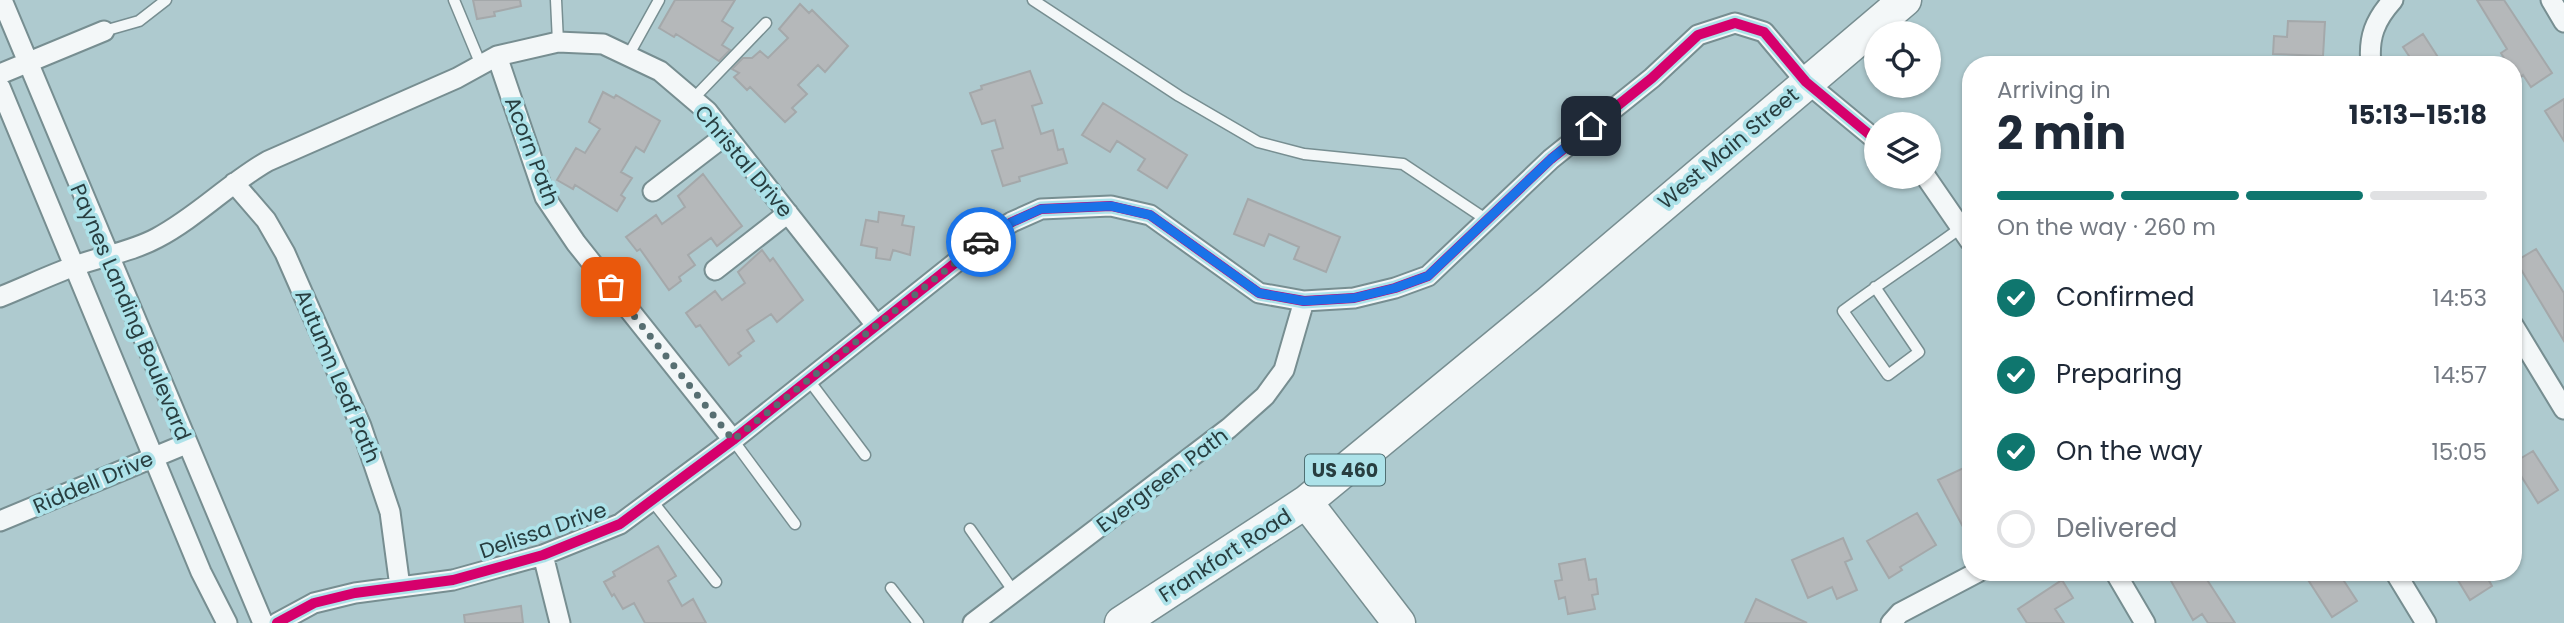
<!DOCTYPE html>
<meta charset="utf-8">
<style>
:root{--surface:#fff;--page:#f2f2f3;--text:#1f2937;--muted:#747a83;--line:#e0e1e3;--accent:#0f766e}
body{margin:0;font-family:Poppins,sans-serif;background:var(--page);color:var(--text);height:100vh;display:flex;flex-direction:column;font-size:26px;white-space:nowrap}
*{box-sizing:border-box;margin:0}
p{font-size:23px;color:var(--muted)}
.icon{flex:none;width:38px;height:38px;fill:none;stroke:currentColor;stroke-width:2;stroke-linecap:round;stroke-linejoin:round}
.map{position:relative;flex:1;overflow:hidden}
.side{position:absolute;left:1962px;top:56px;width:560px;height:525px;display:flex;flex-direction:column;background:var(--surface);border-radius:28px;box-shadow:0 2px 5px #0004}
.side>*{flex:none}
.fabs{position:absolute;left:1864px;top:21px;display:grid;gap:14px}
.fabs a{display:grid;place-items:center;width:77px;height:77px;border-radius:50%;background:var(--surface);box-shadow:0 2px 5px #0004;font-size:35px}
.pin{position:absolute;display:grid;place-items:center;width:60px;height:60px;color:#fff;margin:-30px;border-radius:14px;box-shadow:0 4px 10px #0006}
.courier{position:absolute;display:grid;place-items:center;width:70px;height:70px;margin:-35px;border:5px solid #1a73e8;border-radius:50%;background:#fff;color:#222;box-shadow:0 2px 9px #0007}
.overview em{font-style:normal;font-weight:700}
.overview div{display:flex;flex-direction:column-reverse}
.overview{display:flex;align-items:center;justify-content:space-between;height:119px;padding:0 35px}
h1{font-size:46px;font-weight:700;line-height:52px}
.bar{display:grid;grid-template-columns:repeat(4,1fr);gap:10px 7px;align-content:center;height:84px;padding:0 35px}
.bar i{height:9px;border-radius:5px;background:var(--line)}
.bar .active{background:var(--accent)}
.bar p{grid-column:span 4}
ol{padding:0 35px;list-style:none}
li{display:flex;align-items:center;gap:21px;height:77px}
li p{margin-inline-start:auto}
li .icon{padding:7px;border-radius:50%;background:var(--accent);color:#fff;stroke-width:4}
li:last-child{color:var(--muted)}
li i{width:38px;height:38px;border:4px solid var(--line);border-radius:50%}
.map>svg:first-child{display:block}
.building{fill:#b5b8ba;stroke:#a4a8aa;stroke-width:2}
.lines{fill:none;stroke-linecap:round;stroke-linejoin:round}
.lane-casing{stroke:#778e91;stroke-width:13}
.street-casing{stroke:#778e91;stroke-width:23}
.primary-casing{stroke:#778e91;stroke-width:35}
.lane{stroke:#f3f7f8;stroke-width:10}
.street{stroke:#f3f7f8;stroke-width:19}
.primary{stroke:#f3f7f8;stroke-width:32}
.cycleway-casing{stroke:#ade2e9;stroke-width:15}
.cycleway{stroke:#d6006c;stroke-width:10}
.done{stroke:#576f72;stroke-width:7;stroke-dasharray:0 12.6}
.route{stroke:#1a73e8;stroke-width:9}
.labels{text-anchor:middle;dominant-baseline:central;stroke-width:7;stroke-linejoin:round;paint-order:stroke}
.shield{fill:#ade2e9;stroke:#506f73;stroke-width:2}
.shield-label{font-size:19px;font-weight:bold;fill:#283e40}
.street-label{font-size:21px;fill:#283e40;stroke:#ade2e9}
</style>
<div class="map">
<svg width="2564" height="623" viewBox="0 0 2564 623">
<rect width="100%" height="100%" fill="#aecacf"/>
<!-- building -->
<path class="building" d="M473,0H520L521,6L494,12L495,16L477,19Z
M675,0H735L722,21L733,28L722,45L730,50L719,61L676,34L674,37L659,28Z
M2477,0H2504L2552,73L2531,87L2523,75L2518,79L2513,72V65H2508L2501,53L2507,49Z
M800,4L809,13L812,10L848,46L825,72L818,65L798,85L807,94L792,108L796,112L785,122L750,87L747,90L734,77L739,73L732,69L743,58H752L760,51L768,58L788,38L779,29Z
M2288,21L2325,22L2323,56L2273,54L2274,36L2287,37Z
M2423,34L2443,65H2415L2403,47Z
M1030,71L1042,103L1032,106L1041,134L1053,130L1058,150L1063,149L1067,163L1019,177L1020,181L1003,186L992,151L1003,148L995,120L982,124L970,93L982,89L981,86Z
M603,92L614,98L616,95L660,121L644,152L636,147L621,172L632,178L621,195L625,198L617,211L575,185L573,189L557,180L576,148L585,153L600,129L589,122Z
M2564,99V141L2545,111Z
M1103,103L1187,155L1167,188L1138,170L1145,159L1117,141L1110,152L1082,135Z
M703,174L742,226L717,246L711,238L688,255L695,265L679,277L681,281L669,290L640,249L637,251L626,237L656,215L662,224L685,207L678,196Z
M1248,199L1340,237L1326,272L1294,259L1299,247L1269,234L1264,246L1234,234Z
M879,212L904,216L902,225L914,227L910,255L893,250L890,260L876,258L877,248L861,245L866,220L878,222Z
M2536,249L2564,293V341L2516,261Z
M762,250L770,261L773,258L803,300L777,322L771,314L747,330L754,341L738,353L741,356L729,365L700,325L696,327L686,313L715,291L722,300L745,283L738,272Z
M2533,451L2558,490L2538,503L2513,463Z
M1970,465V540L1938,480Z
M1917,513L1936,545L1900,567L1902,570L1889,578L1867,541Z
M1843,538L1852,559L1845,562L1857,590L1837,599L1832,587L1808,598L1792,560Z
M658,546L676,576L668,581L682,606L693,599L706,623H645L634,603L623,609L614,594L612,596L604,582L615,576L613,572Z
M1585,559L1589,580L1596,579L1598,594L1592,595L1595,609L1568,614L1565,597L1559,599L1555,581L1562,580L1559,564Z
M2166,572H2202L2235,623H2208L2202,614L2193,620Z
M2303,572H2338L2357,601L2332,617Z
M2453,572H2484L2492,586L2470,600Z
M2062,580L2073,598L2055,609L2064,623H2027L2018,609Z
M1756,599L1807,623H1745Z
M521,606L523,623H465L464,615Z"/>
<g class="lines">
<defs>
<path id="lane" d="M454,0L481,65
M556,0L558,42
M1033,0L1179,96L1258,142L1304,154L1403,164L1487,220
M104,31L139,21L166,0
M628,56L659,0
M693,99L766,23
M1875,287L1919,352L1888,375L1843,311C1884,280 1929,252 1970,221
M808,379L865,455
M733,440L795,524
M653,502L716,582
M970,529L1014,592
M891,588L918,623"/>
<path id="street" d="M2,0L263,623
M2551,0L2564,22
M497,56L545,197L576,243L733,440
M2371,65C2368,37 2375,20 2393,0
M0,74L104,31
M0,87L201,572L227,623
M1926,177L1970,241
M234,183L266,220L285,253L361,426L390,512L400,587
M653,191L726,135
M715,270L788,213
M0,297C25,287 50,275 75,266C102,256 131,252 157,238C197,217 229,183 268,161L457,78L497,56L558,42L603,44L660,71L707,111L876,325
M2513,325L2564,409
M0,521L186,444
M543,555L560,623
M2115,572L2145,623
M2395,572L2426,623
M277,623L314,603L355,593L453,580L543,555L620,524L733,440L984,240L1012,222L1041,209L1111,206L1150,215L1259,293L1304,301L1354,298L1395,288L1428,276L1551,159L1652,78L1698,35L1735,23L1764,32L1806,82L1876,140
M973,623L1229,428L1265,396L1284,370L1304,301
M1891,623L1900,613L1978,572"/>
<path id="primary" d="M1306,502L1399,623
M1121,623L1306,502L1549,302L1905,0"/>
</defs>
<!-- lane casing -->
<use href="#lane" class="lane-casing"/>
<!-- street casing -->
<use href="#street" class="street-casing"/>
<!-- primary casing -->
<use href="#primary" class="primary-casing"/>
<!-- lane -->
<use href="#lane" class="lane"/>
<!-- street -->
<use href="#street" class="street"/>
<!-- primary -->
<use href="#primary" class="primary"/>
<defs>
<path id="cycleway" d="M277,623L314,603L355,593L453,580L543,555L620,524L733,440L984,240L1012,222L1041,209L1111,206L1150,215L1259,293L1304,301L1354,298L1395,288L1428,276L1551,159L1652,78L1698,35L1735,23L1764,32L1806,82L1876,140"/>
</defs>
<!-- cycleway casing -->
<use href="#cycleway" class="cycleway-casing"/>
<!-- cycleway -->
<use href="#cycleway" class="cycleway"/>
</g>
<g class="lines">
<!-- done -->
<path class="done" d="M611,287L733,440L981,242"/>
<!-- route -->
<path class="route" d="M981,242L1012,222L1041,209L1111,206L1150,215L1259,293L1304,301L1354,298L1395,288L1428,276L1551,159L1591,126"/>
</g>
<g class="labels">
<!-- shield labels -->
<rect class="shield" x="1305" y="454.5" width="80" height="31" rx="5"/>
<g class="shield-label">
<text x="1345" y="470">US 460</text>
</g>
<!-- street labels -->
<g class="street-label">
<text transform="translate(1728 148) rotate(-40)">West Main Street</text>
<text transform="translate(532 151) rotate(69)">Acorn Path</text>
<text transform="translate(744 161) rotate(50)">Christal Drive</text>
<text transform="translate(131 312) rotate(67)">Paynes Landing Boulevard</text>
<text transform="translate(338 376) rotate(67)">Autumn Leaf Path</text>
<text transform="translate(1162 480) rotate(-37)">Evergreen Path</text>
<text transform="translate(93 482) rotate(-23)">Riddell Drive</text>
<text transform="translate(543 530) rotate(-19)">Delissa Drive</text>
<text transform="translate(1225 555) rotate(-33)">Frankfort Road</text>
</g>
</g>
</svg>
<div class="fabs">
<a><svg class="icon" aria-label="locate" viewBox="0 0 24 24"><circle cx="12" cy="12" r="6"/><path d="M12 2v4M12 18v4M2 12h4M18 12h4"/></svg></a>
<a><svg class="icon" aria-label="layers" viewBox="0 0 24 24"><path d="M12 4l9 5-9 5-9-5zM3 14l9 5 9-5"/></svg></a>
</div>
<div class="pin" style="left:611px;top:287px;background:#ea580c"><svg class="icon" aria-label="bag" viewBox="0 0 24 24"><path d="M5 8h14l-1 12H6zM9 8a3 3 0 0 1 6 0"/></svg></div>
<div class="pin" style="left:1591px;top:126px;background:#1f2937"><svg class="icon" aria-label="home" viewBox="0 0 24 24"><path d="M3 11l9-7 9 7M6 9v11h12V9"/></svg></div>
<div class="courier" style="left:981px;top:242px"><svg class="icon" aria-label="car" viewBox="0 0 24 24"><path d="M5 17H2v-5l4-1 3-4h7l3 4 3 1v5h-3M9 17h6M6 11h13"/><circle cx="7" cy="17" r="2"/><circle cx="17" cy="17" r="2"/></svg></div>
<section class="side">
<div class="overview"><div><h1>2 min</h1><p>Arriving in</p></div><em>15:13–15:18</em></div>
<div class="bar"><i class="active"></i><i class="active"></i><i class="active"></i><i></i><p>On the way · 260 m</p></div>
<ol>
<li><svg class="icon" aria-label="check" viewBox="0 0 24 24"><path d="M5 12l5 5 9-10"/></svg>Confirmed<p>14:53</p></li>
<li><svg class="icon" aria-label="check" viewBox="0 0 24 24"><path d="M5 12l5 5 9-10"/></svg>Preparing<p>14:57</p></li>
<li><svg class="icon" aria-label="check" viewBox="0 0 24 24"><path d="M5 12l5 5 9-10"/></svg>On the way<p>15:05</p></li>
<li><i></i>Delivered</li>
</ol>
</section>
</div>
